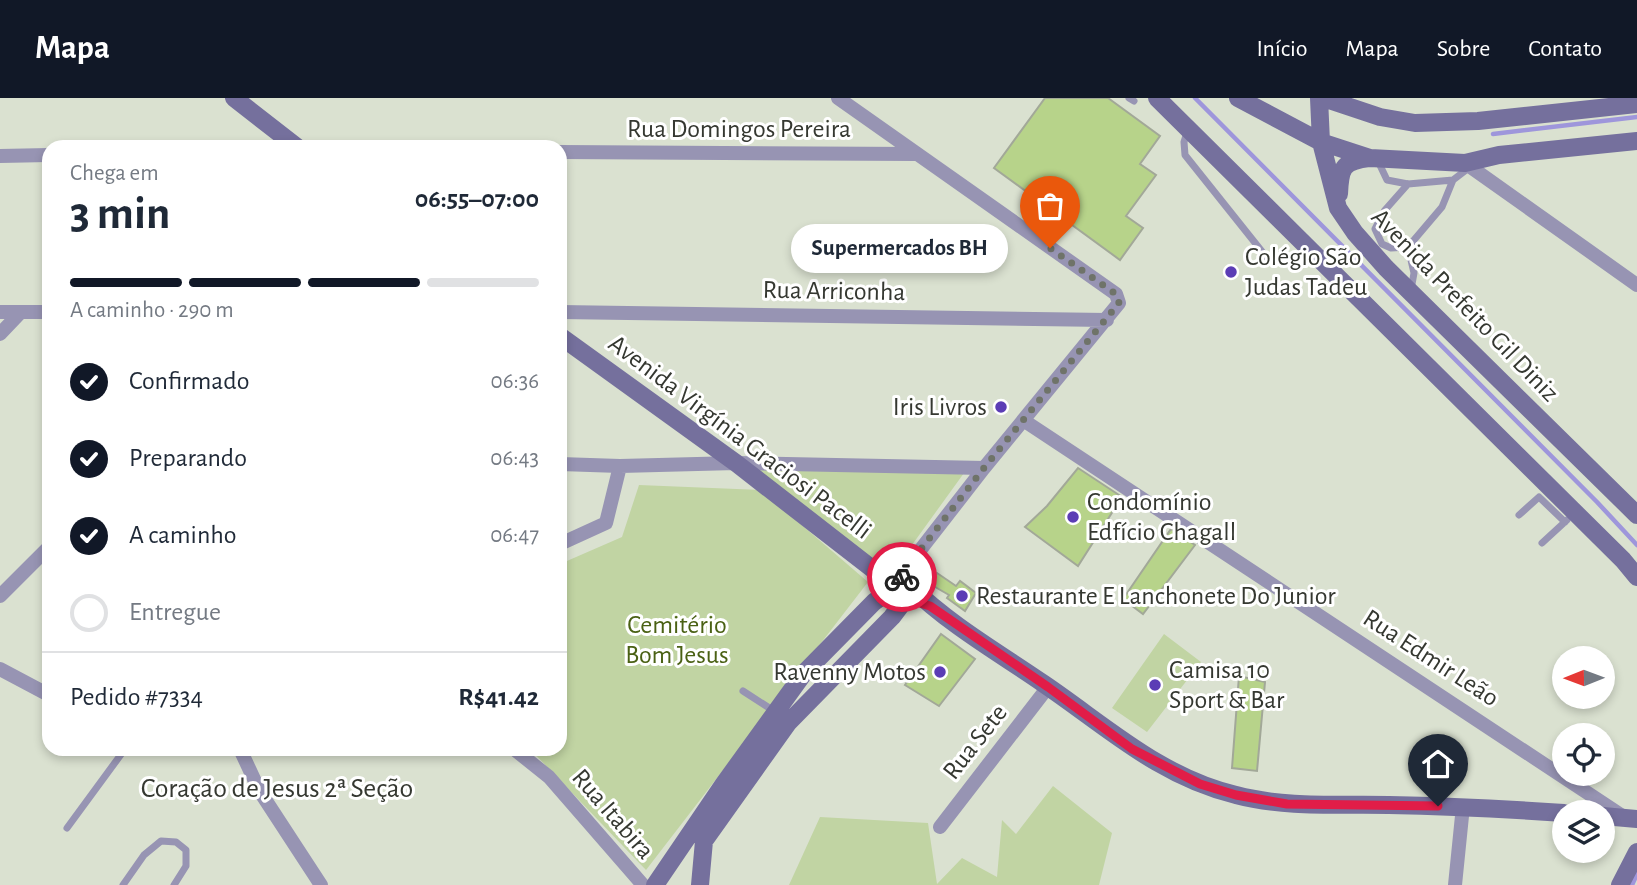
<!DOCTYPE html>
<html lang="pt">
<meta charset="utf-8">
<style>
:root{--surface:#fff;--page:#f2f2f3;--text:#1f2937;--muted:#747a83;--line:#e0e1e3;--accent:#111827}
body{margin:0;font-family:"Alegreya Sans",sans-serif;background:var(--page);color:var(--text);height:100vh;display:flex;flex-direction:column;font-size:26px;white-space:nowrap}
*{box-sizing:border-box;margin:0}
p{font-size:23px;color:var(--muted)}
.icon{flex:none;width:38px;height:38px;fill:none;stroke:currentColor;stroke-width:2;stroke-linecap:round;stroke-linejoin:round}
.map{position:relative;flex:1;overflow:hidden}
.panel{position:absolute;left:42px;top:42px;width:525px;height:616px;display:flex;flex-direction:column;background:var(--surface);border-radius:21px;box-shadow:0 4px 10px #0003}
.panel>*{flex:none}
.needle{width:46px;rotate:269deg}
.buttons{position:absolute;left:1552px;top:548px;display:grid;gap:14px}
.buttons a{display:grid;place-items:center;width:63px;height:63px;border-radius:50%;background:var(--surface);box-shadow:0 4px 10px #0003;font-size:35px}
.pin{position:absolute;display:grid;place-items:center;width:60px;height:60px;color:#fff;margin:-72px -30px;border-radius:50% 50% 50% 0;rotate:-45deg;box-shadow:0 0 7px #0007}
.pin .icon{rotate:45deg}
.courier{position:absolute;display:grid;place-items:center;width:70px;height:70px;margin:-35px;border:5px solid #e11d48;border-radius:50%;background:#fff;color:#222;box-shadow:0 2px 9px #0007}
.bubble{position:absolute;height:49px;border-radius:24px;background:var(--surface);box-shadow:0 4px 10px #0003;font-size:23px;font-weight:700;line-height:49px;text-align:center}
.overview em{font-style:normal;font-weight:700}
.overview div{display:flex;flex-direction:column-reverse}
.overview{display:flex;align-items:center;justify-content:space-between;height:119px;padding:0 28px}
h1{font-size:46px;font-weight:700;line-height:52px}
.bar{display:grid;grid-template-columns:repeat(4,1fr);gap:10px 7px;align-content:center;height:84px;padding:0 28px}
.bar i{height:9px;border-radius:5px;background:var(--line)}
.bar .on{background:var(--accent)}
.bar p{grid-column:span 4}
.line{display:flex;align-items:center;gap:18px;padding:0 28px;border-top:2px solid var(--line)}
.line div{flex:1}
ol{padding:0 28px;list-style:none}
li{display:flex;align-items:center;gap:21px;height:77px}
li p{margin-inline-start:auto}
li .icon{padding:7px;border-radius:50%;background:var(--accent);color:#fff;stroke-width:4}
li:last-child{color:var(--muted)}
li i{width:38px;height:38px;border:4px solid var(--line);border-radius:50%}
header{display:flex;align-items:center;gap:42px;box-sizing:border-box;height:98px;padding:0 35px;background:var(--accent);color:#fff}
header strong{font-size:33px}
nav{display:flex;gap:38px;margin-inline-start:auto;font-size:24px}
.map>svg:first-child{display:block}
.green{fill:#c1d4a3}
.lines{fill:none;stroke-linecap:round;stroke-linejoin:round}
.stream{stroke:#9e96db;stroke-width:4.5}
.building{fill:#b7d38a;stroke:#a2a898;stroke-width:2}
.lane{stroke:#9794b3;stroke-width:7}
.street{stroke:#9794b3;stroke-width:14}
.secondary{stroke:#75709d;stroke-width:18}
.done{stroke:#6f7369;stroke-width:7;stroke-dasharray:0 12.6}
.route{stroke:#e11d48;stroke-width:9}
.poi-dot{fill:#5b3db5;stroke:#fff;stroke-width:2.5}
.labels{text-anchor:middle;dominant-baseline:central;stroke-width:6;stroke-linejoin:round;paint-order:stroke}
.street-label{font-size:26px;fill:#353831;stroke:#fff}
.poi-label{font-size:26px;fill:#353831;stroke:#fff;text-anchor:start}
.park-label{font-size:26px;fill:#4a6114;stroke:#fff}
.neighbourhood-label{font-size:28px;fill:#353831;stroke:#fff}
</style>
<header>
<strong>Mapa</strong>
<nav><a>Início</a><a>Mapa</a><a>Sobre</a><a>Contato</a></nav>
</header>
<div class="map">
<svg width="1637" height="787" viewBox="0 0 1637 787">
<rect width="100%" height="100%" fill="#dae1d0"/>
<!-- green -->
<path class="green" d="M751,371L964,375L891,476Z
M639,387L761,392L868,484L646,772L530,651H560V466L622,439Z
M1164,536L1201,564L1147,634L1112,610Z
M1053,688L1112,735L1099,787H789L820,719L928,725L937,786L962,760L997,779L1002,722L1016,736Z"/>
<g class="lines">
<!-- stream -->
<path class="stream" d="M1195,0L1597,404L1637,447
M1493,36L1637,19
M1632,787L1637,776"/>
</g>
<!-- building -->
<path class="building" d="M1045,0H1108L1160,38L1140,66L1156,77L1126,118L1143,130L1120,162L994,70Z
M1078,370L1122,399L1078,468L1025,429L1047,408Z
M1171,431L1195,447L1143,516L1123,501Z
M937,475L956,488L960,483L976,495L965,513L947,500L949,497L930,486Z
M941,536L975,561L939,608L905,587Z
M1239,578L1265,584L1257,673L1232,670Z"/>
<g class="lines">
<!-- lane -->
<path class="lane" d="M1129,0L1134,3
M1188,31L1184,44L1185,57L1268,161
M1377,61L1387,82L1408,86L1453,82L1470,69
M1408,86L1385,112L1375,131L1382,146L1391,150L1408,149L1442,109L1453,82
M1408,149L1414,175L1411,192
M1519,417L1539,399L1565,424
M1542,445L1567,422
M743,593L774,613
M67,730L125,651
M123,787L144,757L161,743L176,744L186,752V768L174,787"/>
<!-- street -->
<path class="street" d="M838,0L1116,196L1119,205L984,370L900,478
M560,54L917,56
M0,58L49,57
M1465,65L1637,187
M0,214H49
M560,214L1107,222
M0,236L20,215
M1023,322L1624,719
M560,366L620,368L736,365L984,370
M560,446L606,425L620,368
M0,498L49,449
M0,571L49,597
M240,651L259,692L321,787
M514,651L549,679L643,787
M940,729L1048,589
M1455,787L1463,708"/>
<!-- secondary -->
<path class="secondary" d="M234,0L297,49
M1157,0L1623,462L1637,479
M1238,0L1321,44L1370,60L1465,65L1499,57L1637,43
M1319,0L1321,44L1338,110L1355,135L1386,170L1637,417
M1323,0L1380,19L1415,25L1478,23L1637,6
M1339,96C1340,71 1342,63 1369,60
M560,238L736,365L888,483
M911,489C950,527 999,555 1044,586C1106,628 1160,679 1236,697C1285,710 1338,706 1389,707C1448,708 1506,711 1564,715
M1603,718L1637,721
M655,787L723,687L804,575L874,504L886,495
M700,787L704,743L773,646L788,625L892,519L904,503
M1620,787L1637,754"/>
</g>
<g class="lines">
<!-- done -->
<path class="done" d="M902,479L900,478L984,370L1119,205L1116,196L1050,150"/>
<!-- route -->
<path class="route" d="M902,479L911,489L907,501L930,508L1048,589L1132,651L1200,686L1236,697L1287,706L1438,708"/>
</g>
<!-- markers -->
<g class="poi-dot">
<circle cx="1231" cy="174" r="7"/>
<circle cx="1001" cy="309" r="7"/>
<circle cx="1073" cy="419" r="7"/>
<circle cx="962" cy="498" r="7"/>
<circle cx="940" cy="574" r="7"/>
<circle cx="1155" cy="587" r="7"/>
</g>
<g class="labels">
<!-- street labels -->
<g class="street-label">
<text x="739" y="31">Rua Domingos Pereira</text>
<text transform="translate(834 193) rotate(1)">Rua Arriconha</text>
<text transform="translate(1465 207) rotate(46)">Avenida Prefeito Gil Diniz</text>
<text transform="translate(740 339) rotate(37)">Avenida Virgínia Graciosi Pacelli</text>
<text transform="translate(1431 560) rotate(33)">Rua Edmir Leão</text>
<text transform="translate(975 644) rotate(-52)">Rua Sete</text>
<text transform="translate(613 716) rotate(49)">Rua Itabira</text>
</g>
<!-- poi labels -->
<g class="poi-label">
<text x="1245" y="159">Colégio São<tspan x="1245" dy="30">Judas Tadeu</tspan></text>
<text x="987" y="309" text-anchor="end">Iris Livros</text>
<text x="1087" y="404">Condomínio<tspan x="1087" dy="30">Edfício Chagall</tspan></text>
<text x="976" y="498">Restaurante E Lanchonete Do Junior</text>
<text x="1169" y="572">Camisa 10<tspan x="1169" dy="30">Sport &amp; Bar</tspan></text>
<text x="926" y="574" text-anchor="end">Ravenny Motos</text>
</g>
<!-- park labels -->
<g class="park-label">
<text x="677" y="527">Cemitério<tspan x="677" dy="30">Bom Jesus</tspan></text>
</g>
<!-- neighbourhood labels -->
<g class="neighbourhood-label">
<text x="277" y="691">Coração de Jesus 2ª Seção</text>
</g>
</g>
</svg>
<div class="buttons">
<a><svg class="needle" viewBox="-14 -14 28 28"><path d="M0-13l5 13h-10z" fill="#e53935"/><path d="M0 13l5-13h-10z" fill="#747a83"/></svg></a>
<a><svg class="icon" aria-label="locate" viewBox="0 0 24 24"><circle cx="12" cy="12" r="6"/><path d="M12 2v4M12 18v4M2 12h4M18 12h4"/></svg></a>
<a><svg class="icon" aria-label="layers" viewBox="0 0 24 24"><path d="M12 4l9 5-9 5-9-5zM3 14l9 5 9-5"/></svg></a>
</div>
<div class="pin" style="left:1050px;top:150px;background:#ea580c"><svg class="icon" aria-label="bag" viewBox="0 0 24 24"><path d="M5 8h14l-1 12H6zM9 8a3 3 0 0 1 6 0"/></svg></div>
<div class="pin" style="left:1438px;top:708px;background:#1f2937"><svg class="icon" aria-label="home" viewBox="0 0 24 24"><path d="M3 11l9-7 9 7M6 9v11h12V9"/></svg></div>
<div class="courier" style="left:902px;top:479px"><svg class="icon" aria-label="bike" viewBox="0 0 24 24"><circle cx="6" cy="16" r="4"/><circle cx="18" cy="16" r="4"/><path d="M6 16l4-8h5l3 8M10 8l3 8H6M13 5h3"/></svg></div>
<div class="bubble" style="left:791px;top:126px;width:217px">Supermercados BH</div>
<section class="panel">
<div class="overview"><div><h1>3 min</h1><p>Chega em</p></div><em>06:55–07:00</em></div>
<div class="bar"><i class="on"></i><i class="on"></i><i class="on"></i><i></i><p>A caminho · 290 m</p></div>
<ol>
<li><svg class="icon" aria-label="check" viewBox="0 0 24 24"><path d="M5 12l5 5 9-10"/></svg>Confirmado<p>06:36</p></li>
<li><svg class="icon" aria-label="check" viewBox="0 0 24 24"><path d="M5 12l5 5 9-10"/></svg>Preparando<p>06:43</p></li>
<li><svg class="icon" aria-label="check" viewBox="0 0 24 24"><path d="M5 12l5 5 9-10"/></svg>A caminho<p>06:47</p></li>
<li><i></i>Entregue</li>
</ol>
<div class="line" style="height:91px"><div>Pedido #7334</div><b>R$41.42</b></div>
</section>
</div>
